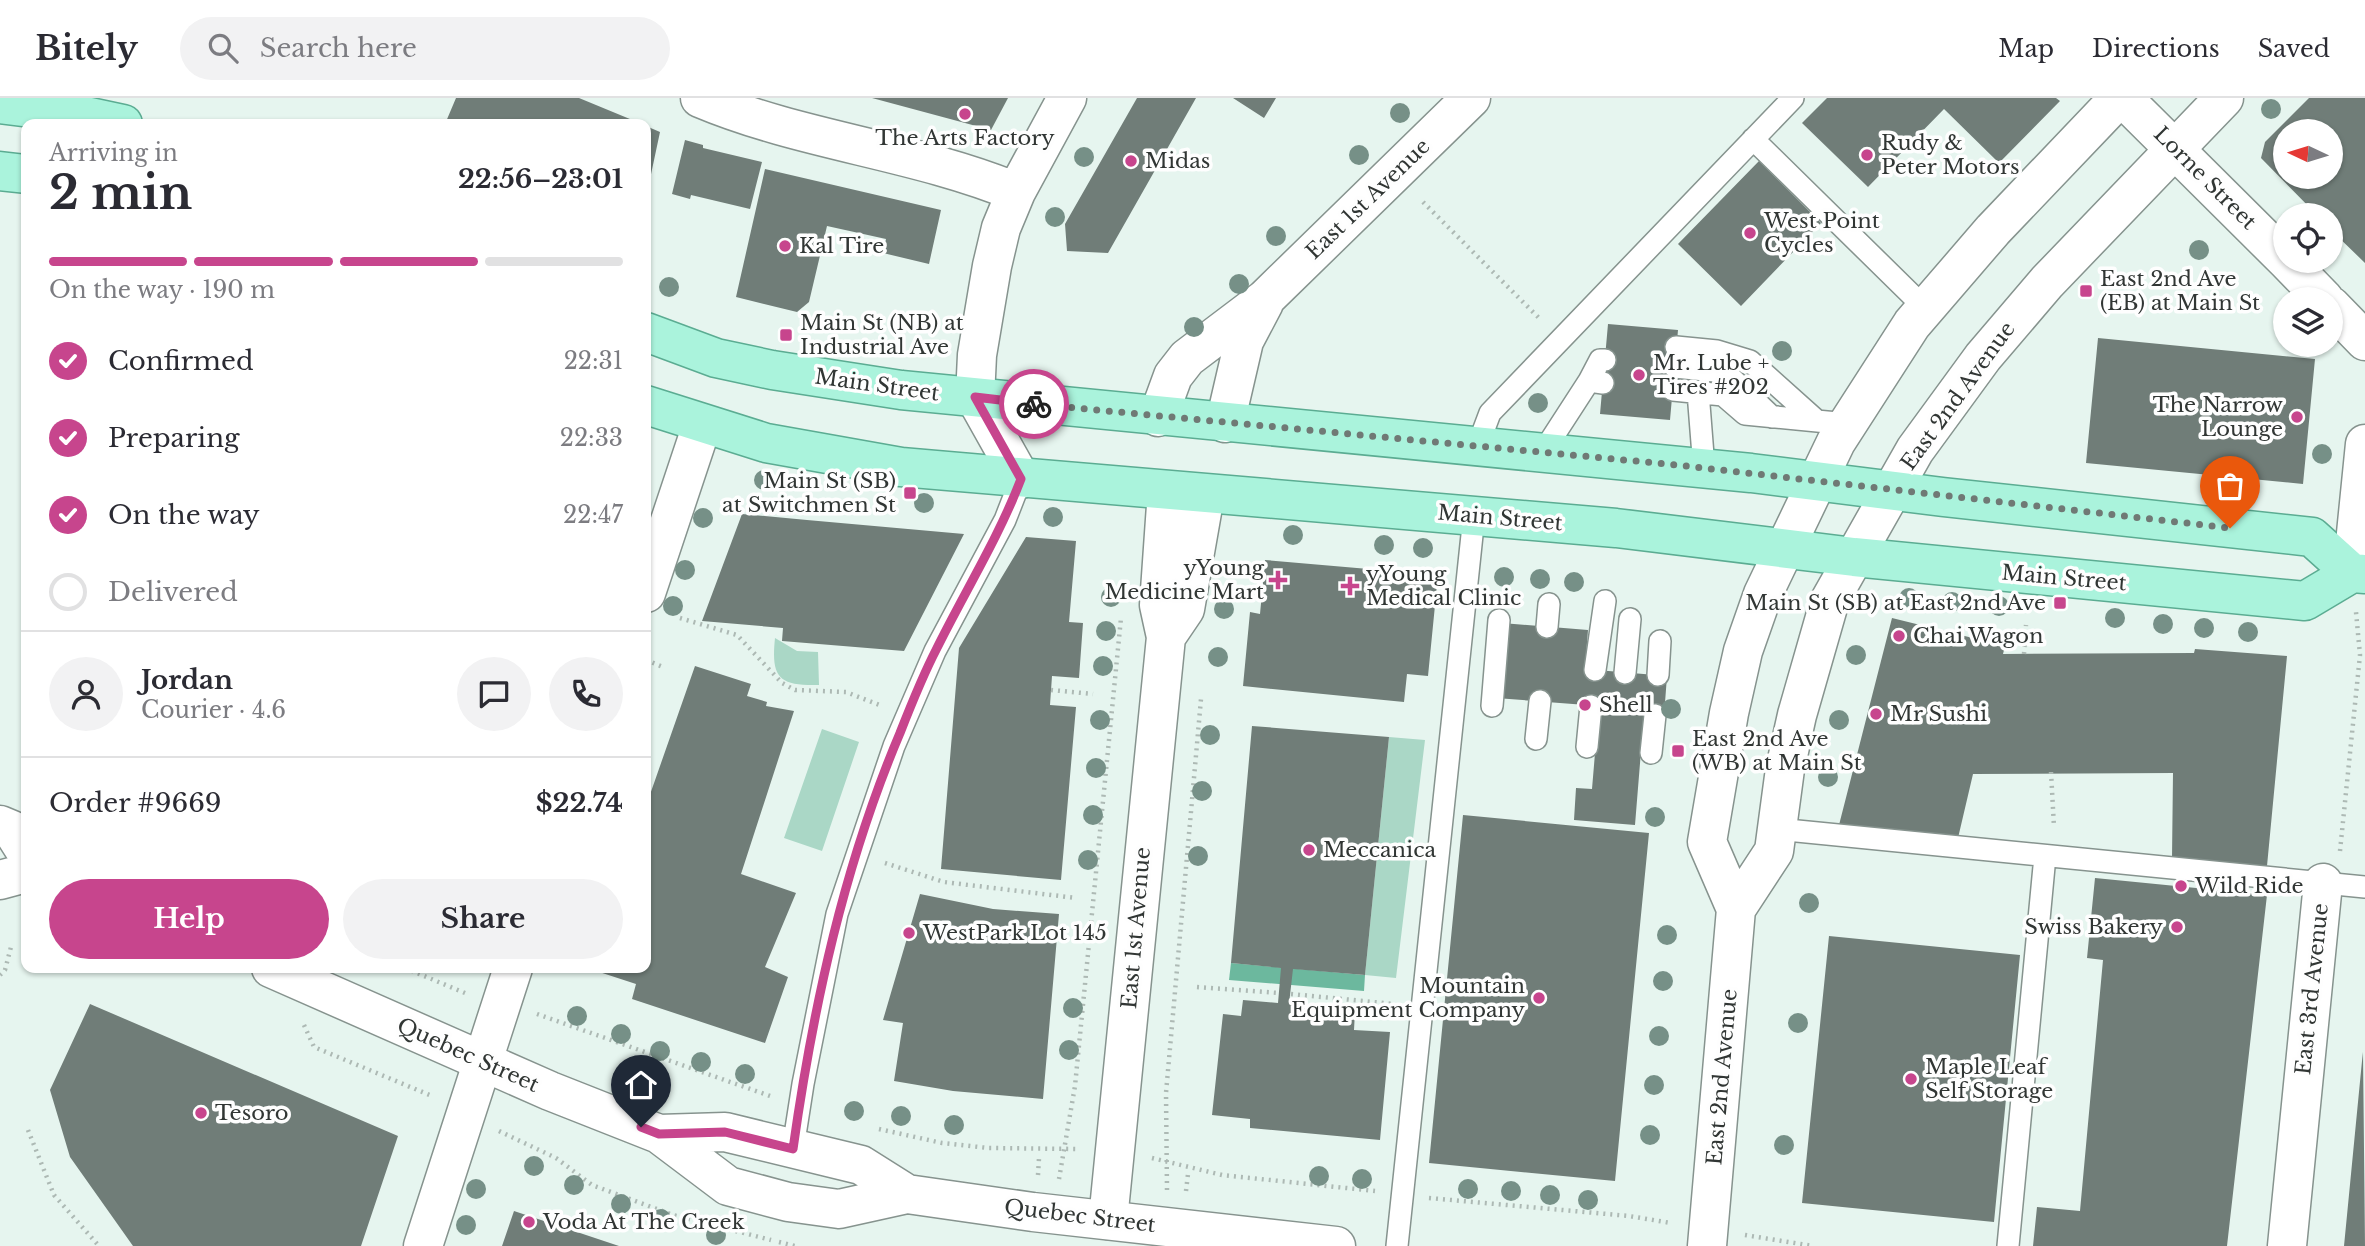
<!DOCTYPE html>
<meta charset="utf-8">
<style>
:root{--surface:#fff;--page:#f2f2f3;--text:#2b2b33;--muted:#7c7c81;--line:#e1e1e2;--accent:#c7458d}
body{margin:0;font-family:"Libre Baskerville",serif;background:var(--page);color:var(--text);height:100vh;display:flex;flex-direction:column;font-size:26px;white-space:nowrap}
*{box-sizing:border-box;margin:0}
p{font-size:23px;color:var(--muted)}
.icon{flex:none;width:38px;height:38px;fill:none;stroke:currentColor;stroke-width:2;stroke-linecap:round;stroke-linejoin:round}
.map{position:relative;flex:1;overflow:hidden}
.details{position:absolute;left:21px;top:21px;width:630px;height:854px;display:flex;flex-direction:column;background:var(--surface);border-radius:14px;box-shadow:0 2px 5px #0004}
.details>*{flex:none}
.needle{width:46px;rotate:274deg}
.controls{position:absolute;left:2273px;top:21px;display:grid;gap:14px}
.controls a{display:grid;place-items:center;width:70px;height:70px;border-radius:50%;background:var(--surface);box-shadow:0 2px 5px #0004;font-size:35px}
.pin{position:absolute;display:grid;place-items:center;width:60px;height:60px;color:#fff;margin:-72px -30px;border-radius:50% 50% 50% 0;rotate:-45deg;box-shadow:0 0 7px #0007}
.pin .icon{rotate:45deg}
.courier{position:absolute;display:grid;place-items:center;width:70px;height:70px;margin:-35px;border:5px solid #c7458d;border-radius:50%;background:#fff;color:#222;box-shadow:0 2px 9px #0007}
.overview em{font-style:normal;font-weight:700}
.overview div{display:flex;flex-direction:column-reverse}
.overview{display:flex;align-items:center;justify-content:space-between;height:119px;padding:0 28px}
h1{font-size:46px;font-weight:700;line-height:52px}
.bar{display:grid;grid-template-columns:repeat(4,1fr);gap:10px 7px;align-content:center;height:84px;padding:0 28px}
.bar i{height:9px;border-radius:5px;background:var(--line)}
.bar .selected{background:var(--accent)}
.bar p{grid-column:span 4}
.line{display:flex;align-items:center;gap:18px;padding:0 28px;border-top:2px solid var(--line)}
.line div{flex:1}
.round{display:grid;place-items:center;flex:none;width:74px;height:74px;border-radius:37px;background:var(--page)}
ol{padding:0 28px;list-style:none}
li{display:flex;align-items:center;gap:21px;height:77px}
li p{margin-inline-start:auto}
li .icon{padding:7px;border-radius:50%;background:var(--accent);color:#fff;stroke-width:4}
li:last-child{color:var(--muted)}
li i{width:38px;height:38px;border:4px solid var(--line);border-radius:50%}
.button{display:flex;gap:14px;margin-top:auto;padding:14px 28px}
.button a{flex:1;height:80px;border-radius:42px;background:var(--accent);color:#fff;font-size:28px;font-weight:700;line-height:80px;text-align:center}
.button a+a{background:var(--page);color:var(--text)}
header{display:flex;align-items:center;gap:42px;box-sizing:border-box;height:98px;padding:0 35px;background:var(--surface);border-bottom:2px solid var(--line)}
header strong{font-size:33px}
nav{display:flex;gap:38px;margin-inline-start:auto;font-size:24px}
.search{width:490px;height:63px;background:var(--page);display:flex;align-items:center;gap:18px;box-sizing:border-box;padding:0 24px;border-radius:38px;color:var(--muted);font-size:26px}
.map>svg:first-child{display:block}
.green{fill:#aad7c6}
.water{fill:#6cb89e}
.building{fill:#707d78;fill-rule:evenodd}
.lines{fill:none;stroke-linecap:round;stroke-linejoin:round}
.service-casing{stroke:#86938e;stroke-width:24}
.minor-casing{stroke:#86938e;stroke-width:41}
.secondary-casing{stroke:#86938e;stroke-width:41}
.primary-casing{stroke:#5bac92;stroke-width:41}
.path{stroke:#adb9b4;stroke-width:4.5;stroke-dasharray:2 5;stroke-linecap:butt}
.service{stroke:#fff;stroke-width:21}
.minor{stroke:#fff;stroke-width:38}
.secondary{stroke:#fff;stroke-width:38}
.primary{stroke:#aaf3dc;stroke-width:38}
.tree{fill:#769087}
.done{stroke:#707975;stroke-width:7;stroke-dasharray:0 12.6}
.route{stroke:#c7458d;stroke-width:9}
.poi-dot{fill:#c7458d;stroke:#fefefe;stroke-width:2.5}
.labels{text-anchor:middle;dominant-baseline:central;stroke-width:7;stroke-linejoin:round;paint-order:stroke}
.poi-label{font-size:21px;fill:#313634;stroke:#fefefe;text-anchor:start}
.street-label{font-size:21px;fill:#313634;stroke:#fefefe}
</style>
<header>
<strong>Bitely</strong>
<div class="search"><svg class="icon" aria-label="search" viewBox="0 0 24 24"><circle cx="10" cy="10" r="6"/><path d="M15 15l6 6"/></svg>Search here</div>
<nav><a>Map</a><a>Directions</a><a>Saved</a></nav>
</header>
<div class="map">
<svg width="2365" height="1148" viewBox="0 0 2365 1148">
<rect width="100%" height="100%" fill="#e6f5ef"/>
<!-- green -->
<path class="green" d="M775,540L797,553L818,554L819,587C778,588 771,579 775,540Z
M822,631L859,644L822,753L784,740Z
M1389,639L1425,642L1396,880L1365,877Z"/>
<!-- water -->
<path class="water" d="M1231,865L1365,877L1364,893L1229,882Z"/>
<!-- building -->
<path class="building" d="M456,0H579L642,26H445Z
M872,0H1008L991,32Z
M1137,0H1196L1108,155L1067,153L1065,126Z
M1233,0H1276L1264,20Z
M1827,0H2056L2060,3L1999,65L1944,11L1868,89L1802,25Z
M2309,0H2365V165L2331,132V117H2317L2261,60L2265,44ZM2286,33H2331V79H2286Z
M646,28L660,34L647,95H646Z
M685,42L703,47V50L762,64L750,111L691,97L690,101L672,96Z
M1759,63L1821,125L1741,208L1678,146Z
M765,71L941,112L929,166L883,155L886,141L827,128L809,204L797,214L736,199Z
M1608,226L1678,232L1670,322L1600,316Z
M2098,240L2315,261L2303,386L2086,365Z
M742,416L807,422L964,436L904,553L782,543L783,530L702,523Z
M1026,439L1076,443L1069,524L1083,525L1079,580L1052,578L1050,607L1076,609L1061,782L941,771L959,550Z
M1265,462L1438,477L1428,578L1407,576L1404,604L1243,588L1250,514L1260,516Z
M1892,520L2005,548L2003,556L2194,555L2195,551L2287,558L2267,768L2172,760L2173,675L1973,676L1958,740L1839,727Z
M1502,525L1588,532L1585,571L1667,578L1664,618L1644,616L1635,727L1574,722L1576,690L1592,691L1599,608L1496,600Z
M695,568L751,586L747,598L767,604L766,608L794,613L741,776L796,795L765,869L788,879L765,945L632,901L636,886L587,870H646V708Z
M1252,628L1389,639L1365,877L1293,871L1289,906L1355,913L1354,932L1390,934L1380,1042L1250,1030V1021L1212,1017L1223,916L1241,918L1243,902L1278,905L1281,870L1231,865Z
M1463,717L1649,735L1615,1083L1429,1065Z
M2095,780L2267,797L2227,1148H2033L2037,1109L2080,1113L2103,862L2087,860Z
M920,796L993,811L1059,816L1043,1001L953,993L894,983L903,925L883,922Z
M1829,838L2020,857L1994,1124L1802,1105Z
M90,906L398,1038L361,1148H133L70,1059L50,992Z
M2363,954L2365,1148H2344L2362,963Z
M514,1113L619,1148H502Z"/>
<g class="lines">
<defs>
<path id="service" d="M1753,41L1925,210
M1676,249L1717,253L1750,263L1817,323
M1675,269L1725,274L1772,319
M1589,283L1600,262H1605
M1673,292L1723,297L1745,316L1848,326
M1698,294L1704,370
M1478,347L1490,315L1793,0
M1543,354L1589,283L1603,285
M1547,529L1549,506
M1595,572L1605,503
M1625,575L1630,521
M1658,577L1660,543
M1492,608L1499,522
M1536,641L1540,603
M1587,649L1591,608
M1651,655L1655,617
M1777,731L2365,789
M793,1050L803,986L837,816L894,648L935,553L1005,422L1021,381
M1397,1148L1474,418
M2008,1148L2045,758"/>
<path id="minor" d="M700,0C802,43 914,52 1016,94
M2123,0L2286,162
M2287,163L2324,201
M2331,208L2365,243
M1158,319L1173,278L1187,260L1265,201L1471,0
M1225,325L1244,243L1264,205
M1021,381L975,299L977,257L992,168L1001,130L1016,94L1067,0
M2352,475L2365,346
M646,495L702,327
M1166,539L1185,511L1205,397
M1108,1122L1166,539L1159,507L1167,393
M423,1148L513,870
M2287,1148L2323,785"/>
<path id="secondary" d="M0,727L12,732L26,754
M0,782L26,775
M1736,811L1774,753L1785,671L1797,617L1830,502L1915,352L1983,259L2047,184L2224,0
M271,870L550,993L659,1036L728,1088L788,1104L839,1111L907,1096L1033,1114L1336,1148
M659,1036L725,1034L861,1067L907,1096
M1707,1148L1736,811L1707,744L1729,615L1743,553L1763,496L1836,344L1912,226L1993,132L2119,0"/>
<path id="primary" d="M0,6L71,15L123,26
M0,73L26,76
M646,234L716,260L772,272L901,292L1751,375L1943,399L2312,439L2352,475
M646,307L766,345L901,369L1616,430L1854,459L2305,503L2352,475L2365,476"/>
</defs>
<!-- service casing -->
<use href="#service" class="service-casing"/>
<!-- minor casing -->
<use href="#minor" class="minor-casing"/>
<!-- secondary casing -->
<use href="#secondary" class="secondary-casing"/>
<!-- primary casing -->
<use href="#primary" class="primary-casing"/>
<!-- path -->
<path class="path" d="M1423,104L1541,222
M680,520L737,537L782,585L795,592L846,594L882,608
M2024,556L2026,527
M646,562L663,569
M1051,592L1093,596
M2051,674L2054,729
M2340,753L2360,557L2356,514
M885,765L944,784L1076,800
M405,870L465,895
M0,877L5,872L12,845
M1197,889L1279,895
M1291,896L1394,906
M537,916L773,999
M304,927L314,949L432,998
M879,1031L942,1045L988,1050L1078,1051
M28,1032L54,1097L99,1148
M499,1033L556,1060L592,1087L673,1117L771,1142
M1152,1060L1222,1077L1375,1093
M1038,1077L1039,1060
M1059,1081L1075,988L1121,520
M1167,1092L1166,995L1201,601
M1186,1093L1188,1076
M1429,1100L1629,1118L1671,1125
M1745,1137L1813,1148
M779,1144L795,1148"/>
<!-- service -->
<use href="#service" class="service"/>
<!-- minor -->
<use href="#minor" class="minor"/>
<!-- secondary -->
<use href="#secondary" class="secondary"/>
<!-- primary -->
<use href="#primary" class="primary"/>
</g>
<!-- trees -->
<g class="tree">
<circle cx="2271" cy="11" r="10"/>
<circle cx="1400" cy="15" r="10"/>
<circle cx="1359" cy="57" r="10"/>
<circle cx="1084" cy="59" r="10"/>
<circle cx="1055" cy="119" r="10"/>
<circle cx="1276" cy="138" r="10"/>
<circle cx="2199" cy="152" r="10"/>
<circle cx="1239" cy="186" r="10"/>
<circle cx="669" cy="189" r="10"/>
<circle cx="1194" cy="229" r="10"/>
<circle cx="1782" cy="253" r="10"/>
<circle cx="1538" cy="305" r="10"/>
<circle cx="2322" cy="356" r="10"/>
<circle cx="764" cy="382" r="10"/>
<circle cx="924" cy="405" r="10"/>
<circle cx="1053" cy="419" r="10"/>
<circle cx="703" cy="420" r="10"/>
<circle cx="1293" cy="437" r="10"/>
<circle cx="1384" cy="447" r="10"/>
<circle cx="1423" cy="450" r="10"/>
<circle cx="685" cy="472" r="10"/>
<circle cx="1504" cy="479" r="10"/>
<circle cx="1540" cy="481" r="10"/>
<circle cx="1574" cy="484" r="10"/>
<circle cx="1111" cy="499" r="10"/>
<circle cx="1909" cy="500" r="10"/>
<circle cx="1952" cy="504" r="10"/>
<circle cx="673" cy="508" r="10"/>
<circle cx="1999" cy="508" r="10"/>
<circle cx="1224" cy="511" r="10"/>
<circle cx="2115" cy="520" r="10"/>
<circle cx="2163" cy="526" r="10"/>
<circle cx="2204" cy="530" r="10"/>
<circle cx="1106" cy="533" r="10"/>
<circle cx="2248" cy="534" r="10"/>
<circle cx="1856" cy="557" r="10"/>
<circle cx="1218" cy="559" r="10"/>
<circle cx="1103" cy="568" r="10"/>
<circle cx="1671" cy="611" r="10"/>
<circle cx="1100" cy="622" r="10"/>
<circle cx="1839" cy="622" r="10"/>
<circle cx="1210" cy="637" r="10"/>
<circle cx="1096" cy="670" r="10"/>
<circle cx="1828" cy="679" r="10"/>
<circle cx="1202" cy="693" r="10"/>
<circle cx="1093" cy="717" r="10"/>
<circle cx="1655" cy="719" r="10"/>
<circle cx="1198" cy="758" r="10"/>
<circle cx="1088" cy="762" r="10"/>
<circle cx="1809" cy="805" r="10"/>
<circle cx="1667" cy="837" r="10"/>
<circle cx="1663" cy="883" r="10"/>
<circle cx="1073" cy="910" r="10"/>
<circle cx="577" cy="918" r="10"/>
<circle cx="1798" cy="925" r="10"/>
<circle cx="621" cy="936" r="10"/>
<circle cx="1659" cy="938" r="10"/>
<circle cx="1069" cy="952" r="10"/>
<circle cx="660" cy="953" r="10"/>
<circle cx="701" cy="964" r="10"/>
<circle cx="745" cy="976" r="10"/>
<circle cx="1654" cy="987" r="10"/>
<circle cx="854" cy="1013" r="10"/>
<circle cx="901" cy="1018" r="10"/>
<circle cx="954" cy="1027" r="10"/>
<circle cx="1650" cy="1037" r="10"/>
<circle cx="1784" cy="1047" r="10"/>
<circle cx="534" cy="1068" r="10"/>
<circle cx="1319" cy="1078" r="10"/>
<circle cx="1362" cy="1081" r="10"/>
<circle cx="574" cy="1087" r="10"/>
<circle cx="476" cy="1091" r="10"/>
<circle cx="1468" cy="1091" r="10"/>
<circle cx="1511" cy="1093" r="10"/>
<circle cx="1550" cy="1097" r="10"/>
<circle cx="1588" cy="1102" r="10"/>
<circle cx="621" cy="1106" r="10"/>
<circle cx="661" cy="1121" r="10"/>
<circle cx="466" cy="1127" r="10"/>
<circle cx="716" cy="1137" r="10"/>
</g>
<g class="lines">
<!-- done -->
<path class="done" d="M1034,306L1677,367L2230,430"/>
<!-- route -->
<path class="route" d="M641,1029L659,1036L725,1034L793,1051C813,909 844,767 900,635C911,607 922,579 936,552C964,495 998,441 1021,381L975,299L1034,306"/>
</g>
<!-- markers -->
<g class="poi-dot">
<circle cx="965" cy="16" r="7"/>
<circle cx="1867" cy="57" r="7"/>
<circle cx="1131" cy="63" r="7"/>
<circle cx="1750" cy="135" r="7"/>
<circle cx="785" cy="148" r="7"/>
<rect x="2079" y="186" width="14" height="14" rx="3.5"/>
<rect x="779" y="230" width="14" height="14" rx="3.5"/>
<circle cx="1639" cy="277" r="7"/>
<circle cx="2297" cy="319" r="7"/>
<rect x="903" y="388" width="14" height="14" rx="3.5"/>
<path d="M1274.5 471.5h7v7h7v7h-7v7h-7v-7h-7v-7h7z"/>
<path d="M1346.5 477.5h7v7h7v7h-7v7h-7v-7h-7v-7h7z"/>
<rect x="2053" y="498" width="14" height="14" rx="3.5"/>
<circle cx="1899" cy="538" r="7"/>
<circle cx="1585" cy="607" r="7"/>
<circle cx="1876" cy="616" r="7"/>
<rect x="1671" y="646" width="14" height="14" rx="3.5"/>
<circle cx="1309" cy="752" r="7"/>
<circle cx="2181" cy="788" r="7"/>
<circle cx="2177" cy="829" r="7"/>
<circle cx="909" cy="835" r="7"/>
<circle cx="1539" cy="900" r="7"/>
<circle cx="1911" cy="981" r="7"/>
<circle cx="201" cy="1015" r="7"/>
<circle cx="529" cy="1124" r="7"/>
</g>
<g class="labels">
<!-- poi labels -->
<g class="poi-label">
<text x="965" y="40" text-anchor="middle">The Arts Factory</text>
<text x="1881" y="45">Rudy &amp;<tspan x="1881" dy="24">Peter Motors</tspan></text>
<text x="1145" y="63">Midas</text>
<text x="1764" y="123">West Point<tspan x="1764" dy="24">Cycles</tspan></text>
<text x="799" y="148">Kal Tire</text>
<text x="2100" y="181">East 2nd Ave<tspan x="2100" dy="24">(EB) at Main St</tspan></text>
<text x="800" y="225">Main St (NB) at<tspan x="800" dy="24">Industrial Ave</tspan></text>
<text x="1653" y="265">Mr. Lube +<tspan x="1653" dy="24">Tires #202</tspan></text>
<text x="2283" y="307" text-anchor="end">The Narrow<tspan x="2283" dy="24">Lounge</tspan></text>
<text x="896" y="383" text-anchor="end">Main St (SB)<tspan x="896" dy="24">at Switchmen St</tspan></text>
<text x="1264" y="470" text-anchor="end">yYoung<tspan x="1264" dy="24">Medicine Mart</tspan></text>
<text x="1366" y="476">yYoung<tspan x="1366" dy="24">Medical Clinic</tspan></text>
<text x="2046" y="505" text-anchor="end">Main St (SB) at East 2nd Ave</text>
<text x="1913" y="538">Chai Wagon</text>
<text x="1599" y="607">Shell</text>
<text x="1890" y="616">Mr Sushi</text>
<text x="1692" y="641">East 2nd Ave<tspan x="1692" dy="24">(WB) at Main St</tspan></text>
<text x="1323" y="752">Meccanica</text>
<text x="2195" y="788">Wild Ride</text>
<text x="2163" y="829" text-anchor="end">Swiss Bakery</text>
<text x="923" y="835">WestPark Lot 145</text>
<text x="1525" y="888" text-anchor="end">Mountain<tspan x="1525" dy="24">Equipment Company</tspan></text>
<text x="1925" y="969">Maple Leaf<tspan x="1925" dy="24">Self Storage</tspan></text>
<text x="215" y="1015">Tesoro</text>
<text x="543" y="1124">Voda At The Creek</text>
</g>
<!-- street labels -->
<g class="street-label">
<text transform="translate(2205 80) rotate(45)">Lorne Street</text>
<text transform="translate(1368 101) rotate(-44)">East 1st Avenue</text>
<text transform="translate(877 287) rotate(8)">Main Street</text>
<text transform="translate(1958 298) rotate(-54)">East 2nd Avenue</text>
<text transform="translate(1500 420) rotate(5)">Main Street</text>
<text transform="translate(2064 480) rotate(5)">Main Street</text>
<text transform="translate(1136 830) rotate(-85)">East 1st Avenue</text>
<text transform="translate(2312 891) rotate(-84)">East 3rd Avenue</text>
<text transform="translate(468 957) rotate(24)">Quebec Street</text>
<text transform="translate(1722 979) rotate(-85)">East 2nd Avenue</text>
<text transform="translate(1080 1118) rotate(7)">Quebec Street</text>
</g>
</g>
</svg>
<div class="controls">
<a><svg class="needle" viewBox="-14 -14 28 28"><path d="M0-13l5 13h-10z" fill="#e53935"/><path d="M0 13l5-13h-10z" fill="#7c7c81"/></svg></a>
<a><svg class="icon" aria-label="locate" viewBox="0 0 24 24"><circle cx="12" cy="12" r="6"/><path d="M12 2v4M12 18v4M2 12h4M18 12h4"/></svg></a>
<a><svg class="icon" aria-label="layers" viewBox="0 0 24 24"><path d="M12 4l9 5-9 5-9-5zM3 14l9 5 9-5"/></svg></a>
</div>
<div class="pin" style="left:2230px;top:430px;background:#ea580c"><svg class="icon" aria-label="bag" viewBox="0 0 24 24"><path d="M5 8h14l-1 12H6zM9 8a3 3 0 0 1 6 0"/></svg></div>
<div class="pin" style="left:641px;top:1029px;background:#1f2937"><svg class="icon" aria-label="home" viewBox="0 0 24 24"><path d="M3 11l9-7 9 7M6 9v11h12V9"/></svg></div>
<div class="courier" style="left:1034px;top:306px"><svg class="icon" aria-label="bike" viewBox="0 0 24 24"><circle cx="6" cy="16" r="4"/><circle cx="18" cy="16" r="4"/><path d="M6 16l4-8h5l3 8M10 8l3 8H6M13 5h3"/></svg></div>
<section class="details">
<div class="overview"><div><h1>2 min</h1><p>Arriving in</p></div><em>22:56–23:01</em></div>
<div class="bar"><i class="selected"></i><i class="selected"></i><i class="selected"></i><i></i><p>On the way · 190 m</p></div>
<ol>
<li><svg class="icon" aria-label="check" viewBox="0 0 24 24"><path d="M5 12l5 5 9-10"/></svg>Confirmed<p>22:31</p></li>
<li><svg class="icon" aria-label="check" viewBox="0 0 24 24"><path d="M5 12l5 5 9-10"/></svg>Preparing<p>22:33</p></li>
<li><svg class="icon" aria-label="check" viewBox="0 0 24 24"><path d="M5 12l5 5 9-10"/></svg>On the way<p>22:47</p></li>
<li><i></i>Delivered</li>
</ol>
<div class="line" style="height:126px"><a class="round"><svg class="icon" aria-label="person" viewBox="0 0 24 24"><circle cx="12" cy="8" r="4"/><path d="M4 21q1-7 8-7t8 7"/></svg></a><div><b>Jordan</b><p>Courier · 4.6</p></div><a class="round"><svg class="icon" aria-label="chat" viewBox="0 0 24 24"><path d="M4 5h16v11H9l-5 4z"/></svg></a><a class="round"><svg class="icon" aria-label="phone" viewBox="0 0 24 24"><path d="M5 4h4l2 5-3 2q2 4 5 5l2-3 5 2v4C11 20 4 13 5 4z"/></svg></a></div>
<div class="line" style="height:91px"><div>Order #9669</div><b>$22.74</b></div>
<div class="button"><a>Help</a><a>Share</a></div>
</section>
</div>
